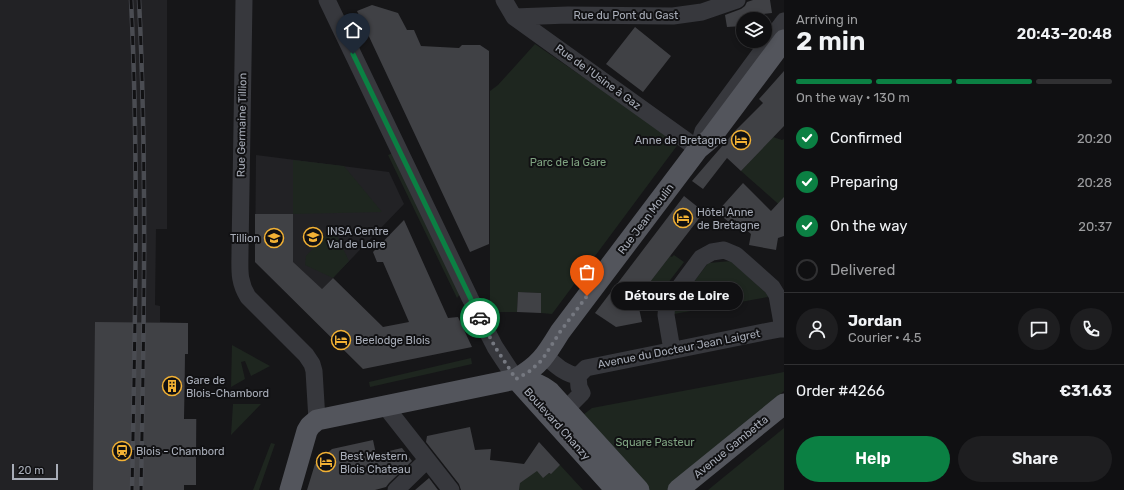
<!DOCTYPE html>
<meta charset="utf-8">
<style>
:root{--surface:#101012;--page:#1e1e20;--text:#f1f3f6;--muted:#9c9d9f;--line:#303032;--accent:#0b8043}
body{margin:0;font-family:Rubik,sans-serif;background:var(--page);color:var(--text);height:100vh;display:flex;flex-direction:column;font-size:15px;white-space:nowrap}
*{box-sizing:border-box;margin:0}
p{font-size:13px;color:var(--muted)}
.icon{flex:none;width:22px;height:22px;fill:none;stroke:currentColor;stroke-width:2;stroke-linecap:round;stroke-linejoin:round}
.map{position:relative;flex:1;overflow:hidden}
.panel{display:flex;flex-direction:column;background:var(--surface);width:340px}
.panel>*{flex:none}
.fabs{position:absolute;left:736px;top:12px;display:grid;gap:8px}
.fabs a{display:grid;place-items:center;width:36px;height:36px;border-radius:50%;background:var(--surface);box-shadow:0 2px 6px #0003,0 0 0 1px var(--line);font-size:20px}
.scale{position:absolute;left:12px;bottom:10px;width:46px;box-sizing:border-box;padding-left:4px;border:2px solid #a8adb8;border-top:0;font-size:11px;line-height:14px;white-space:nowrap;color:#a8adb8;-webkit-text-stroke:3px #111113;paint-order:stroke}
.pin{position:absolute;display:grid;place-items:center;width:34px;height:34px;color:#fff;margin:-41px -17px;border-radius:50% 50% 50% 0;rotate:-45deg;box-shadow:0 0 4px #0007}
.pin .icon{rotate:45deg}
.courier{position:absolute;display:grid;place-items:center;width:40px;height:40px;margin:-20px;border:3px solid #0b8043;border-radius:50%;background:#fff;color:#222;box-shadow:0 1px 5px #0007}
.bubble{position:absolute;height:28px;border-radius:14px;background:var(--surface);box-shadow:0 2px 6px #0003,0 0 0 1px var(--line);font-size:13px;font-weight:600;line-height:28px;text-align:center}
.head em{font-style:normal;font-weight:600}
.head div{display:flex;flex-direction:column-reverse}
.head{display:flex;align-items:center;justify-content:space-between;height:68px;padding:0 12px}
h1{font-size:26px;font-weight:600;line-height:30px}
.bar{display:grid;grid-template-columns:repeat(4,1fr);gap:6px 4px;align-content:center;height:48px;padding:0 12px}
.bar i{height:5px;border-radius:3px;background:var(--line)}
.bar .current{background:var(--accent)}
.bar p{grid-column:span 4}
.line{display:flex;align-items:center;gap:10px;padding:0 12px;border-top:1px solid var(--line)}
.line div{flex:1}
.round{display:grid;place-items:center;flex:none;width:42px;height:42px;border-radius:21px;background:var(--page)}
ol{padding:0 12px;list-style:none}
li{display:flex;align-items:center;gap:12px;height:44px}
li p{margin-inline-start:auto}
li .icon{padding:4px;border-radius:50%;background:var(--accent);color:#fff;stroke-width:4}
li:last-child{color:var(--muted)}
li i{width:22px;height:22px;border:2px solid var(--line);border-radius:50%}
.cta{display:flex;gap:8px;margin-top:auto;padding:8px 12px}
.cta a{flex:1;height:46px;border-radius:24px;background:var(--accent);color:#fff;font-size:16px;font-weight:600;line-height:46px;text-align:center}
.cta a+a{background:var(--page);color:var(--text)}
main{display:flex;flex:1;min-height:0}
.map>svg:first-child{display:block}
.built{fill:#222225}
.green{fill:#1e261f}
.building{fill:#404145}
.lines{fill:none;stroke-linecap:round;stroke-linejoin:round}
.minor{stroke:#37383d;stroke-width:17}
.major{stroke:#53555c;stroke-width:21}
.rail-casing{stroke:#4a4c52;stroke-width:4.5}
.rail{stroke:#111113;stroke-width:3;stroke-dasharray:9;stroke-linecap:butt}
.done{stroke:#757880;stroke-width:4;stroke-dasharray:0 7.2}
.route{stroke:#0b8043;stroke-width:5}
.labels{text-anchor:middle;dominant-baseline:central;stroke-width:4;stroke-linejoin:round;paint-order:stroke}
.street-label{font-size:11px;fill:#a8adb8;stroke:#111113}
.poi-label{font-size:11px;fill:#a8adb8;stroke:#111113;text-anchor:start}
.park-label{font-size:11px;fill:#7fa381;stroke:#111113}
</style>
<main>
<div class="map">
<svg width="784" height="490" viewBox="0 0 784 490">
<rect width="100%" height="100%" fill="#161618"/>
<!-- built -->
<path class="built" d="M0,0H167V229H156L155,305L160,306V322L188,323V354H185L184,419H197L196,459L184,484V490H0Z
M256,155L389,172L404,204L303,309L255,262Z"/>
<!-- green -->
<path class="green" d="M535,44L679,143L552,314L541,313V293L518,292L517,312H490V91L498,85Z
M773,137L782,140L784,139V209L741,171Z
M393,153L460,294L457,298L388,155Z
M293,160L344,166L382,212L293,214Z
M333,228L349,261L333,278L305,265L306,256Z
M674,255L684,262L658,296L646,287L670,256L672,257Z
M731,261L766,293L768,297L674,314L675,309L678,303L708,263Z
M232,345L270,366L251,376L245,361L241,362L245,379L231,387Z
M471,358L472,364L370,387L369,382Z
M784,372V391L667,490H639L575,421L592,408Z
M233,404H261L231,435Z
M784,428V490H708Z
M271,443L275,444L259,490H253Z
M530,463L550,474L560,465L583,490H519L520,482L525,479Z"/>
<!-- building -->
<path class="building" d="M753,0H770L772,13L763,14V19H743V26L727,27L725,15L741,9L745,6L747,2Z
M372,5L398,13L407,30H414L421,46L459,48L462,45H480L489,51V244L470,252L357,11Z
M635,27L671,56L643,92L606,64Z
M784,71V126L741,171L727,158L703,189L692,181L736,130L763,103L759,99Z
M743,183L771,211L784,197V236L778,238L776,250L749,245L751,234L735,220L731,224L717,212Z
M684,196L704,212L637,299L642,322L616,327L595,313Z
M255,214H293V262L322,289L333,278L383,327L409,322L383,262H377L373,252L404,220L448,318L458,317L472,347L363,369L255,262Z
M518,292L541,293V313L517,312Z
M95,322L188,323V354H185L184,419H196V485H184V490H93Z
M470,427L475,450L491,449L490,460L524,464L539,442L560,465L551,474L549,473L543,478L537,471L520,483L519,490H461L459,484L426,442L427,436Z
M373,440L376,454L402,448L412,461L389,483L386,487L375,490H307L315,464L332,449Z
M429,478L438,490H415Z"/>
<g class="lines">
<!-- minor -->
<path class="minor" d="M244,0L240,251C240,269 238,281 248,297L306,355L312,364L314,371L317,420
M327,0L470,298L495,347L516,379
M504,0L514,17L698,149L703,131L784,21
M514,17L568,15L673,16L702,12L737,0
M672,350L666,315L667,304L701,258L712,252L724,250L736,255L772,287L777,295L783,329
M545,356C555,364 564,374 578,376
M385,406L451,490
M567,412L570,405L582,393L579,387L578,376L586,368L784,328
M396,490L427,460"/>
<!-- major -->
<path class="major" d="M516,379C529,381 539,383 550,392L639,490
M516,379L616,490
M290,490L307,431L310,426L317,420L516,379C540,365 546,355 560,332L698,149L710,139L784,40
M678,490L784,404"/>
<defs>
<path id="rail" d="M131,0C139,163 135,327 132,490
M139,0C147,163 144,327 141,490"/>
</defs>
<!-- rail casing -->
<use href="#rail" class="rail-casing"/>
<!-- rail -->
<use href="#rail" class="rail"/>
</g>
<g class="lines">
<!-- done -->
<path class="done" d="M480,318L495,347L516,379L530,371L542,360L560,332L587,296"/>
<!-- route -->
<path class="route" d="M353,54L480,318"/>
</g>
<!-- icons -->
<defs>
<symbol id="hotel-ring" viewBox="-11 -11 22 22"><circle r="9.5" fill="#111113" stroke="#f2b134" stroke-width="1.5"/><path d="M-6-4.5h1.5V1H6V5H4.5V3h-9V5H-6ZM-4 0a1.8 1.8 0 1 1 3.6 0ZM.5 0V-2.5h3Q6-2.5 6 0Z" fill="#f2b134"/></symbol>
<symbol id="university-ring" viewBox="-11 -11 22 22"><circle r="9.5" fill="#111113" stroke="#f2b134" stroke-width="1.5"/><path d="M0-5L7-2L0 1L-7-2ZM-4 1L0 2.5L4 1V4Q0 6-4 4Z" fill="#f2b134"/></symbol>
<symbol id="building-ring" viewBox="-11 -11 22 22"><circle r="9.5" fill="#111113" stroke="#f2b134" stroke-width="1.5"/><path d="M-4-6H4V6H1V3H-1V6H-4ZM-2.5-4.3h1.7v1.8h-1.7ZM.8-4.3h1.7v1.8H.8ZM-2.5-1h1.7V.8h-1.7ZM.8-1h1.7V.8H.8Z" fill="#f2b134"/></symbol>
<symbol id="station-ring" viewBox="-11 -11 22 22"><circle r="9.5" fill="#111113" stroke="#f2b134" stroke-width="1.5"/><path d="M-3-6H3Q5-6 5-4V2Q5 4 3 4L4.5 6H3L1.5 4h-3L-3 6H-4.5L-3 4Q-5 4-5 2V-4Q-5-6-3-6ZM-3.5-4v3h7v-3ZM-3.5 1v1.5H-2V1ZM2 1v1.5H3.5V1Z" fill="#f2b134"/></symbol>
</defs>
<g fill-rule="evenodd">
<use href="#hotel-ring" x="730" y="129" width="22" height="22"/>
<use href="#hotel-ring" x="672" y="207" width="22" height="22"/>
<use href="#university-ring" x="302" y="226" width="22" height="22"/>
<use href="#university-ring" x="263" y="227" width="22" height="22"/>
<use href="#hotel-ring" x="330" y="329" width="22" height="22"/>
<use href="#building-ring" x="161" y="375" width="22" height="22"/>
<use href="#station-ring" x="111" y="440" width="22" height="22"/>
<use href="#hotel-ring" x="315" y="451" width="22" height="22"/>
</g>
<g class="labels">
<!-- street labels -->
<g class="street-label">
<text x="626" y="15">Rue du Pont du Gast</text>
<text transform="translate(598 77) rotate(36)">Rue de l'Usine à Gaz</text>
<text transform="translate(242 125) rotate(-89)">Rue Germaine Tillion</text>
<text transform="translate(646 219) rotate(-53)">Rue Jean Moulin</text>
<text transform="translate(679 349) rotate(-11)">Avenue du Docteur Jean Laigret</text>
<text transform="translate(557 424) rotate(48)">Boulevard Chanzy</text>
<text transform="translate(731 447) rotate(-39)">Avenue Gambetta</text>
</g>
<!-- poi labels -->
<g class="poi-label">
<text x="727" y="140" text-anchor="end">Anne de Bretagne</text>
<text x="697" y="212">Hôtel Anne<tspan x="697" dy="13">de Bretagne</tspan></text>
<text x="327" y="231">INSA Centre<tspan x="327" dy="13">Val de Loire</tspan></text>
<text x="260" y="238" text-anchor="end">Tillion</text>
<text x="355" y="340">Beelodge Blois</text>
<text x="186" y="380">Gare de<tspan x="186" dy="13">Blois-Chambord</tspan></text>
<text x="136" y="451">Blois - Chambord</text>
<text x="340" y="456">Best Western<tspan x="340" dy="13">Blois Chateau</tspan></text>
</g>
<!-- park labels -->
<g class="park-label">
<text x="568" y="162">Parc de la Gare</text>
<text x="655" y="442">Square Pasteur</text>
</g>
</g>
</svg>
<div class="fabs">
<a><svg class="icon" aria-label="layers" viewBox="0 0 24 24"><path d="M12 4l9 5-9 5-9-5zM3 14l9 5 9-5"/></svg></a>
</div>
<div class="scale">20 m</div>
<div class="pin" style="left:587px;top:296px;background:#ea580c"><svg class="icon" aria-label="bag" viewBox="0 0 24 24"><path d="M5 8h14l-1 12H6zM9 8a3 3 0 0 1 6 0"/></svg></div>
<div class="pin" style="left:353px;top:54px;background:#1f2937"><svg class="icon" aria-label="home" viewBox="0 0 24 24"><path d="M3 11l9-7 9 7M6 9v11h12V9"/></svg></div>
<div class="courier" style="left:480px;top:318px"><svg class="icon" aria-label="car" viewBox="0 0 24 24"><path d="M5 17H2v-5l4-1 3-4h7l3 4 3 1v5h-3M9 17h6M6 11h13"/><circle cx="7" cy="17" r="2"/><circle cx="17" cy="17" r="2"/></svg></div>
<div class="bubble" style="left:611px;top:282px;width:132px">Détours de Loire</div>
</div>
<section class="panel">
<div class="head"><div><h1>2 min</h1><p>Arriving in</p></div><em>20:43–20:48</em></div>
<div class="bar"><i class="current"></i><i class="current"></i><i class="current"></i><i></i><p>On the way · 130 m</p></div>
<ol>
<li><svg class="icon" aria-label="check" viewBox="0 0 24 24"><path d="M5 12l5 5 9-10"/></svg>Confirmed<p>20:20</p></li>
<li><svg class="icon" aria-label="check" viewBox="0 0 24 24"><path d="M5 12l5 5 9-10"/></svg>Preparing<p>20:28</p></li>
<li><svg class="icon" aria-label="check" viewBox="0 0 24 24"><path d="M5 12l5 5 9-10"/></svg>On the way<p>20:37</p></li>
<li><i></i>Delivered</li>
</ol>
<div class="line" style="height:72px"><a class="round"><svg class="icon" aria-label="person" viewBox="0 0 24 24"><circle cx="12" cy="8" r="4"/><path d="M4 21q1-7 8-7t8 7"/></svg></a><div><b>Jordan</b><p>Courier · 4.5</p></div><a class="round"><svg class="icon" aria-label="chat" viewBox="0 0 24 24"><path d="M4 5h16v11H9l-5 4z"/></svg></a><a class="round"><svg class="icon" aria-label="phone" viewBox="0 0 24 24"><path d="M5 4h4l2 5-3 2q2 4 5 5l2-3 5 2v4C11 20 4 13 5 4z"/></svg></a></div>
<div class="line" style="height:52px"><div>Order #4266</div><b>€31.63</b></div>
<div class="cta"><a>Help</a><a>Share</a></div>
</section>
</main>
